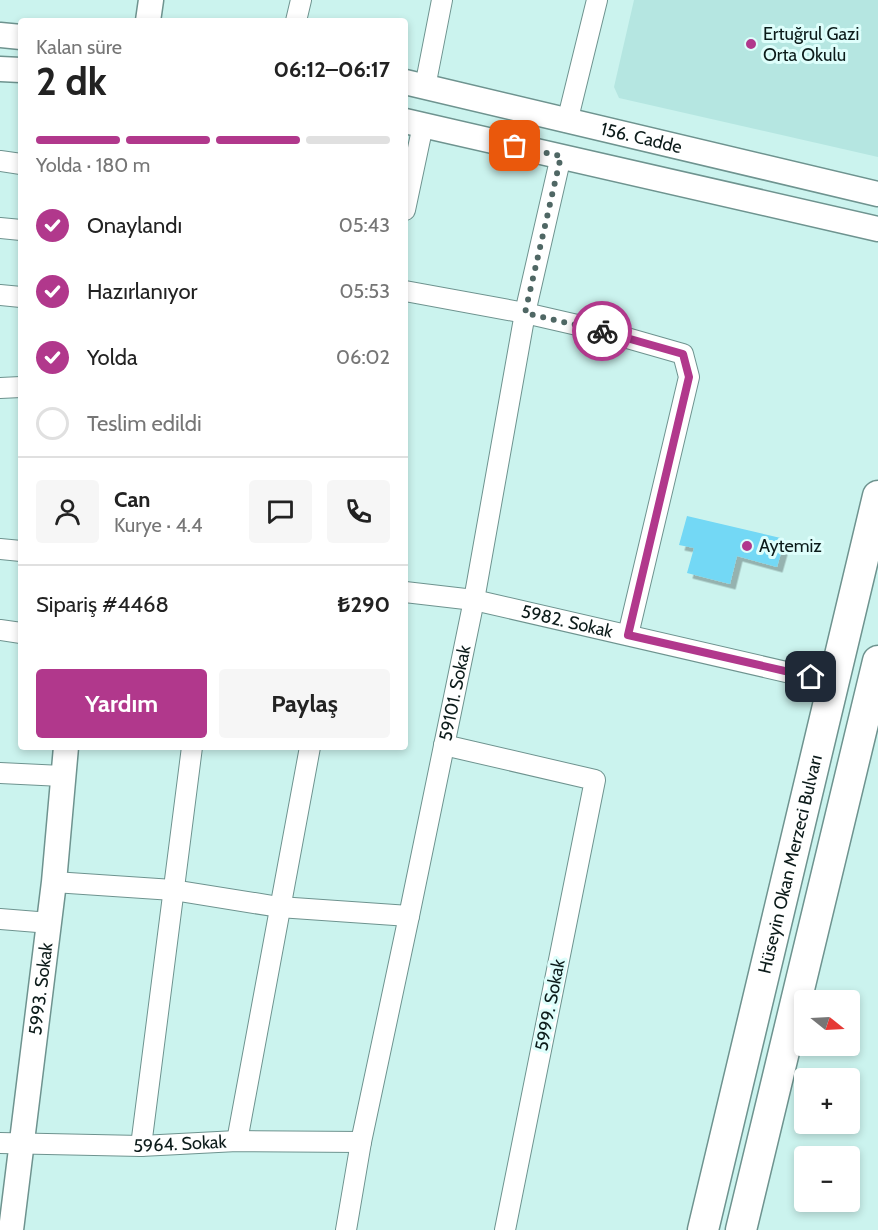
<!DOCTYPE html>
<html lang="tr">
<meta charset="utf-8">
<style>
:root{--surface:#fff;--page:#f6f6f6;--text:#222;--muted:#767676;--line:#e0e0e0;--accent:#b1388c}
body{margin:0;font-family:Cabin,sans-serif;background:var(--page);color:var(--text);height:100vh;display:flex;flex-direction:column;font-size:22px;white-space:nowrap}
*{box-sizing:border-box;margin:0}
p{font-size:20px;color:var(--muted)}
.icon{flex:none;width:33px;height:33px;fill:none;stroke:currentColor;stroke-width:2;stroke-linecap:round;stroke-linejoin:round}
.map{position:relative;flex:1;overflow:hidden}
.panel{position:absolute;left:18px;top:18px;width:390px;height:732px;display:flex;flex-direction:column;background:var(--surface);border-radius:6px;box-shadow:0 3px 9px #0003}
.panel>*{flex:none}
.needle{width:39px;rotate:108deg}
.fabs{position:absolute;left:794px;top:990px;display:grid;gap:12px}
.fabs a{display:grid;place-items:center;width:66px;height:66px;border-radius:6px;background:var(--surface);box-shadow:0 3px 9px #0003;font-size:30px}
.pin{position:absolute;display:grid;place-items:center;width:51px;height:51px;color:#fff;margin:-26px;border-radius:12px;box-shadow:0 3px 9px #0006}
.courier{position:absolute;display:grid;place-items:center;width:60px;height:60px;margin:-30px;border:4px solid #b1388c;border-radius:50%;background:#fff;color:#222;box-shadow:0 2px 8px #0007}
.overview em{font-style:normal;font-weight:700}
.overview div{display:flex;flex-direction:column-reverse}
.overview{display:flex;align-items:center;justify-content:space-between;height:102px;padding:0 18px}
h1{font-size:39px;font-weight:700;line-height:45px}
.bar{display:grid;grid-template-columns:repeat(4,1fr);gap:9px 6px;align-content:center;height:72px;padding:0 18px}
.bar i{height:8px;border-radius:4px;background:var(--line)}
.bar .selected{background:var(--accent)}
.bar p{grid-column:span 4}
.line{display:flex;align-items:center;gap:15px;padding:0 18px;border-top:2px solid var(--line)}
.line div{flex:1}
.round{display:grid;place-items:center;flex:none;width:63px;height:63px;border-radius:6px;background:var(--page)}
ol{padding:0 18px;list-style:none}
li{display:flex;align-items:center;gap:18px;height:66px}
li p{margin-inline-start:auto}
li .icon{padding:6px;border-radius:50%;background:var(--accent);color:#fff;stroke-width:4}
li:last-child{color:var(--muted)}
li i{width:33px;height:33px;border:3px solid var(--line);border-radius:50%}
.cta{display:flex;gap:12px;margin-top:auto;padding:12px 18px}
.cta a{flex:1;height:69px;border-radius:6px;background:var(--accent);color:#fff;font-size:24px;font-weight:700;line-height:69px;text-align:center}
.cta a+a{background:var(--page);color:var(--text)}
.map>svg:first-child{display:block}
.built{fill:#b5e6e1}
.building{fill:#73d8f5;filter:url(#shadow)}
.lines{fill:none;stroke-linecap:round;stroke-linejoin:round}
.minor-casing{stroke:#6e938f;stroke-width:22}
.tertiary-casing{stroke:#6e938f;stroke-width:27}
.primary-casing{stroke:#6e938f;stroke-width:33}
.minor{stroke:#fff;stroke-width:20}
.tertiary{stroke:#fff;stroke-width:24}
.primary{stroke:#fff;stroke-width:30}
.done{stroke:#4f6764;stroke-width:6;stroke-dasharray:0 10.8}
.route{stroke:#b1388c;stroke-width:8}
.poi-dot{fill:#b1388c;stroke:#defefb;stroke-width:2}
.labels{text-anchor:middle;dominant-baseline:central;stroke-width:6;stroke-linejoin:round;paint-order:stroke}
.poi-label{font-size:18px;fill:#0c1b1a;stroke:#defefb;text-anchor:start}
.street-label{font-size:18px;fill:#0c1b1a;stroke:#defefb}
</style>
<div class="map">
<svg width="878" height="1230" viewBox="0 0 878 1230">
<defs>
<filter id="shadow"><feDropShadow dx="5.5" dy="5.5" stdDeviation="0" flood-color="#0004"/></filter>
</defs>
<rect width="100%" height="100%" fill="#cbf3ee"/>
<!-- built -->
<path class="built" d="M634,0H878V157L619,98L614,87Z"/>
<!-- building -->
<path class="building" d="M687,516L785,539L777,567L737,556L730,584L687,573L694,548L679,545Z"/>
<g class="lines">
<defs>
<g id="minor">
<path d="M296,21L301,0"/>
<path d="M425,87L442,0"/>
<path d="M567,122L597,0"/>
<path d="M0,161L21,164"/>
<path d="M405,210L423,125"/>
<path d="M0,228L21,230"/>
<path d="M405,291L525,313L599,330L683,354L689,377L628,635"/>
<path d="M0,295L21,297"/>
<path d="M0,388L21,387"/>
<path d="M0,549L21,551"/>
<path id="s1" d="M405,592L474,600L834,683"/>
<path d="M0,630L21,633"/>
<path d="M444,745L595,780L505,1230"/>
<path d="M0,773L62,776"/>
<path d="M54,882L173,890L279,907L409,916"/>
<path d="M0,919L50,923"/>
<path d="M237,1141L310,747"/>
<path id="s2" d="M0,1143L141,1146L237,1141L361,1142"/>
<path d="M141,1146L192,747"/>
<path id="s3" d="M346,1230L361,1142L409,916L474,600L525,313L561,156"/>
</g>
<g id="tertiary">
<path d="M148,21L151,0"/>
<path d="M0,35L21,37"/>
<path d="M0,69L21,70"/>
<path id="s4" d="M405,82L878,194"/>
<path d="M405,121L878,229"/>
<path id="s5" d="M11,1230L54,882L66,747"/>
</g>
<g id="primary">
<path id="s6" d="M703,1230L878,496"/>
<path d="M741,1230L878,661"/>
</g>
</defs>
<!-- minor casing -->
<use href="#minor" class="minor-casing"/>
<!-- tertiary casing -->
<use href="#tertiary" class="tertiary-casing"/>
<!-- primary casing -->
<use href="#primary" class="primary-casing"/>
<!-- minor -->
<use href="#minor" class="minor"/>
<!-- tertiary -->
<use href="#tertiary" class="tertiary"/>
<!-- primary -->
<use href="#primary" class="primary"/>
</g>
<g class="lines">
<!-- done -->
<path class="done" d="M515,146L561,156L525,313L602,331"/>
<!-- route -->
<path class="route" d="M602,331L683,354L689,377L628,635L811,677"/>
</g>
<!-- markers -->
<g class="poi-dot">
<circle cx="751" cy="44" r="6"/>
<circle cx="747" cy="546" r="6"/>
</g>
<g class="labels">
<!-- poi labels -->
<g class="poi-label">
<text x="763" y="34">Ertuğrul Gazi<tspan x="763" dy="21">Orta Okulu</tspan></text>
<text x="759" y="546">Aytemiz</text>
</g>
<!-- street labels -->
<g class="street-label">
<text stroke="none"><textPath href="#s4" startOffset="243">156. Cadde</textPath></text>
<text stroke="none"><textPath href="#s1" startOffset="165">5982. Sokak</textPath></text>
<text stroke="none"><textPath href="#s3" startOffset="548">59101. Sokak</textPath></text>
<text stroke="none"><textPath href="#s6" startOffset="376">Hüseyin Okan Merzeci Bulvarı</textPath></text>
<text stroke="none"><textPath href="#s5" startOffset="243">5993. Sokak</textPath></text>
<text transform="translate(550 1005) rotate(-79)">5999. Sokak</text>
<text stroke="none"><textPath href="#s2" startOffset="180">5964. Sokak</textPath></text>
</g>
</g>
</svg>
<div class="fabs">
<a><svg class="needle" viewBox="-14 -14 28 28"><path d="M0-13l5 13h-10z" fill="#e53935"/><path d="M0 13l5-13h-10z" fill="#767676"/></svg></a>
<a>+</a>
<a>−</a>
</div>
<div class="pin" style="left:515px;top:146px;background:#ea580c"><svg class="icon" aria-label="bag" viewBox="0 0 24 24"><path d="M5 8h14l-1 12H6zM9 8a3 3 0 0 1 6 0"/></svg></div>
<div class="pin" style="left:811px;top:677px;background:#1f2937"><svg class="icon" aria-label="home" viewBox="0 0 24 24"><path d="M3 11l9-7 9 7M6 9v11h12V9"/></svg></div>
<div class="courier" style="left:602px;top:331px"><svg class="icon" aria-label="bike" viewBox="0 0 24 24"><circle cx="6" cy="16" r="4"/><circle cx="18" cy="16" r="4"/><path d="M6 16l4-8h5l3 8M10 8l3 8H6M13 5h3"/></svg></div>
<section class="panel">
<div class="overview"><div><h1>2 dk</h1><p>Kalan süre</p></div><em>06:12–06:17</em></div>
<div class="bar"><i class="selected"></i><i class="selected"></i><i class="selected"></i><i></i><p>Yolda · 180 m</p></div>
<ol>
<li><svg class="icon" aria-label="check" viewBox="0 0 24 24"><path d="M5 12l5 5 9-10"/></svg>Onaylandı<p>05:43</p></li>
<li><svg class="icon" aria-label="check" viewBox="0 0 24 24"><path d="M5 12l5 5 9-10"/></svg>Hazırlanıyor<p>05:53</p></li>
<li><svg class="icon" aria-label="check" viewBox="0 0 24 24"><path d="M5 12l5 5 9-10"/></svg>Yolda<p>06:02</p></li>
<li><i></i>Teslim edildi</li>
</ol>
<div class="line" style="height:108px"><a class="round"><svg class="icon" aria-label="person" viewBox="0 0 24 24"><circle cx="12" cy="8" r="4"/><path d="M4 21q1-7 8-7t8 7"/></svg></a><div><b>Can</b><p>Kurye · 4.4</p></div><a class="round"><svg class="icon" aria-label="chat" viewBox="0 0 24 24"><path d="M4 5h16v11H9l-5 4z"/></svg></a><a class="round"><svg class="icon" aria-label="phone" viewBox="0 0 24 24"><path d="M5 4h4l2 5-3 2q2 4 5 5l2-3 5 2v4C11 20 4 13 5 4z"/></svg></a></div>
<div class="line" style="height:78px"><div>Sipariş #4468</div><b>₺290</b></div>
<div class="cta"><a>Yardım</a><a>Paylaş</a></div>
</section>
</div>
